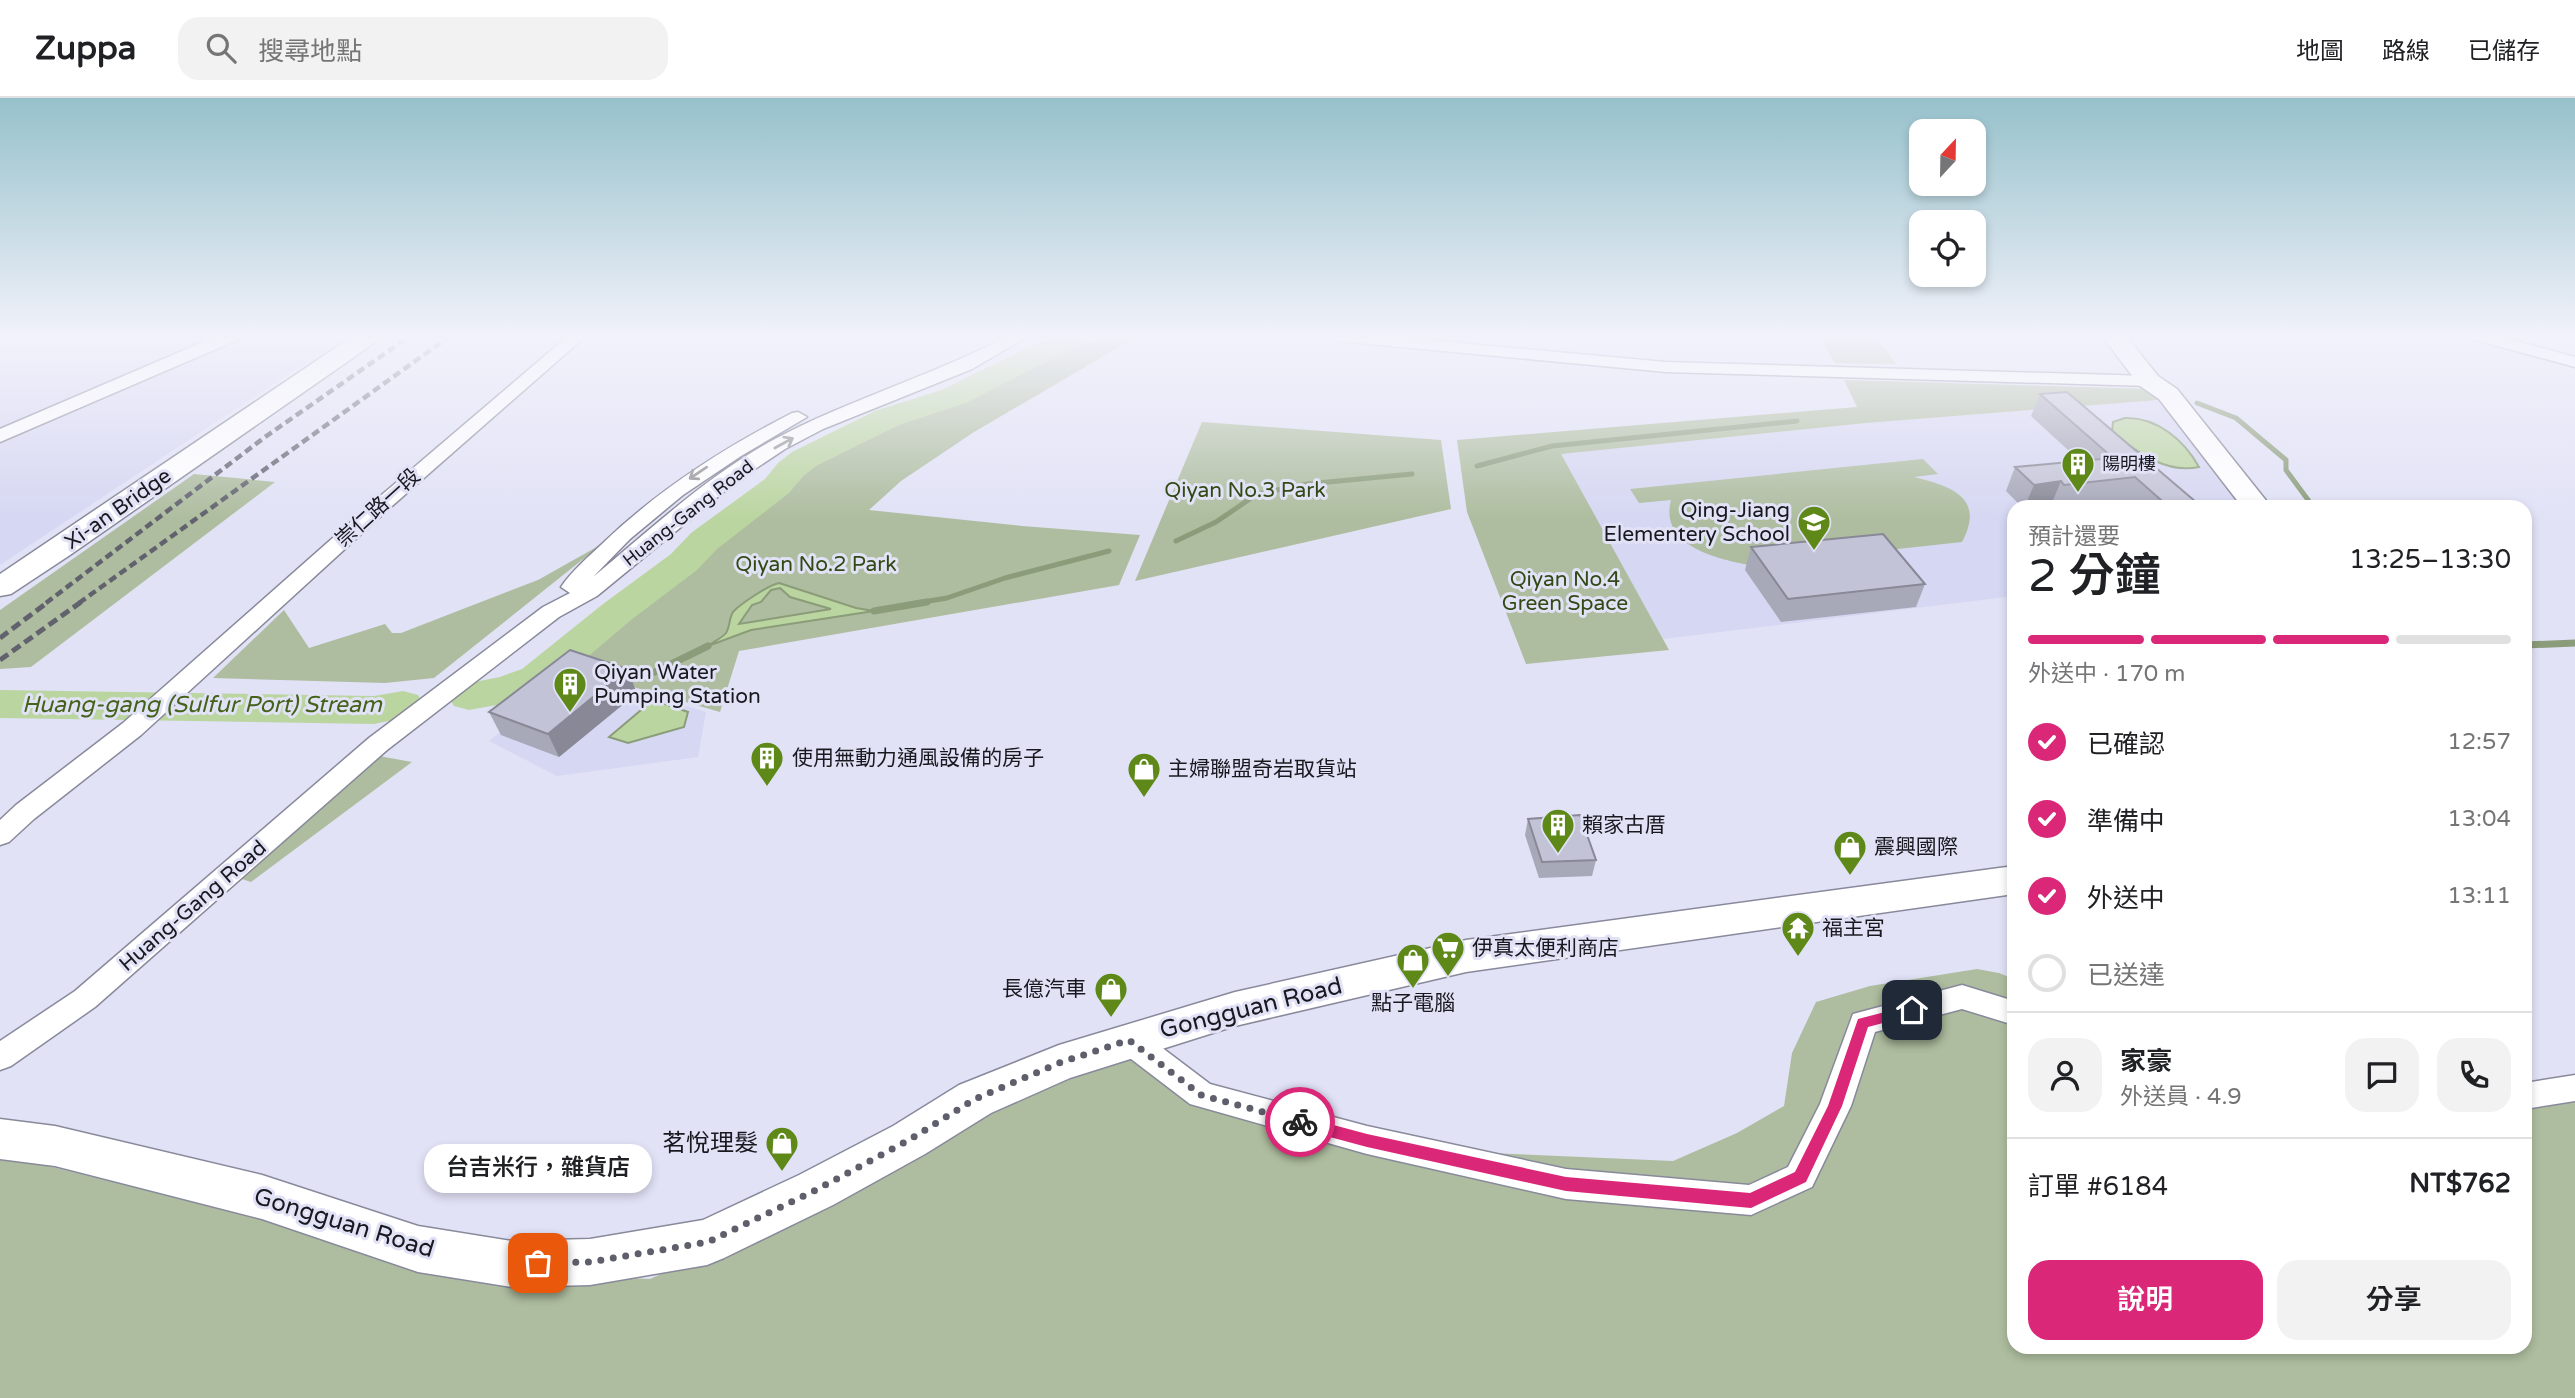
<!DOCTYPE html>
<html lang="zh-TW">
<meta charset="utf-8">
<style>
:root{--surface:#fff;--page:#f2f2f2;--text:#202124;--muted:#757577;--line:#e0e0e0;--accent:#db2777}
body{margin:0;font-family:"Varela Round","Noto Sans TC",sans-serif;background:var(--page);color:var(--text);height:100vh;display:flex;flex-direction:column;font-size:26px;white-space:nowrap}
*{box-sizing:border-box;margin:0}
p{font-size:23px;color:var(--muted)}
.icon{flex:none;width:38px;height:38px;fill:none;stroke:currentColor;stroke-width:2;stroke-linecap:round;stroke-linejoin:round}
.map{position:relative;flex:1;overflow:hidden}
.side{position:absolute;left:2007px;top:402px;width:525px;height:854px;display:flex;flex-direction:column;background:var(--surface);border-radius:21px;box-shadow:0 4px 10px #0003}
.side>*{flex:none}
.needle{width:46px;rotate:22deg}
.controls{position:absolute;left:1909px;top:21px;display:grid;gap:14px}
.controls a{display:grid;place-items:center;width:77px;height:77px;border-radius:14px;background:var(--surface);box-shadow:0 4px 10px #0003;font-size:35px}
.pin{position:absolute;display:grid;place-items:center;width:60px;height:60px;color:#fff;margin:-30px;border-radius:14px;box-shadow:0 4px 10px #0006}
.courier{position:absolute;display:grid;place-items:center;width:70px;height:70px;margin:-35px;border:5px solid #db2777;border-radius:50%;background:#fff;color:#222;box-shadow:0 2px 9px #0007}
.bubble{position:absolute;height:49px;border-radius:21px;background:var(--surface);box-shadow:0 4px 10px #0003;font-size:23px;font-weight:600;line-height:49px;text-align:center}
.overview em{font-style:normal;font-weight:600}
.overview div{display:flex;flex-direction:column-reverse}
.overview{display:flex;align-items:center;justify-content:space-between;height:119px;padding:0 21px}
h1{font-size:46px;font-weight:600;line-height:52px}
.bar{display:grid;grid-template-columns:repeat(4,1fr);gap:10px 7px;align-content:center;height:84px;padding:0 21px}
.bar i{height:9px;border-radius:5px;background:var(--line)}
.bar .on{background:var(--accent)}
.bar p{grid-column:span 4}
.line{display:flex;align-items:center;gap:18px;padding:0 21px;border-top:2px solid var(--line)}
.line div{flex:1}
.round{display:grid;place-items:center;flex:none;width:74px;height:74px;border-radius:21px;background:var(--page)}
ol{padding:0 21px;list-style:none}
li{display:flex;align-items:center;gap:21px;height:77px}
li p{margin-inline-start:auto}
li .icon{padding:7px;border-radius:50%;background:var(--accent);color:#fff;stroke-width:4}
li:last-child{color:var(--muted)}
li i{width:38px;height:38px;border:4px solid var(--line);border-radius:50%}
.button{display:flex;gap:14px;margin-top:auto;padding:14px 21px}
.button a{flex:1;height:80px;border-radius:21px;background:var(--accent);color:#fff;font-size:28px;font-weight:600;line-height:80px;text-align:center}
.button a+a{background:var(--page);color:var(--text)}
header{display:flex;align-items:center;gap:42px;box-sizing:border-box;height:98px;padding:0 35px;background:var(--surface);border-bottom:2px solid var(--line)}
header strong{font-size:33px}
nav{display:flex;gap:38px;margin-inline-start:auto;font-size:24px}
.search{width:490px;height:63px;background:var(--page);display:flex;align-items:center;gap:18px;box-sizing:border-box;padding:0 24px;border-radius:21px;color:var(--muted);font-size:26px}
.map>svg:first-child{display:block}
.built{fill:#d6d7f2}
.green{fill:#aebd9f}
.water{fill:#bbd5a0;stroke:#8a9c79;stroke-width:2;fill-rule:evenodd}
.lines{fill:none;stroke-linecap:round;stroke-linejoin:round}
.stream-far1{stroke:#8a9c79;stroke-width:5}
.stream{stroke:#8a9c79;stroke-width:7}
.river{fill:#bbd5a0;fill-rule:evenodd}
.street-casing{stroke:#88899b;stroke-width:3}
.secondary-casing{stroke:#88899b;stroke-width:3}
.street{fill:#fff;fill-rule:evenodd}
.secondary{fill:#fff;fill-rule:evenodd}
.rail-far1{stroke:#61626e;stroke-width:4.5;stroke-dasharray:8 4.5;stroke-linecap:butt}
.rail{stroke:#61626e;stroke-width:5;stroke-dasharray:10 5;stroke-linecap:butt}
.wall{fill:#a7a8b8}
.shaded-wall{fill:#888896}
.building{fill:#c2c3d6;stroke:#888896;stroke-width:2}
.oneway{stroke:#97979a}
.route{fill:#db2777}
.done{stroke:#5e5f6a;stroke-width:7;stroke-dasharray:0 12.6}
.labels{text-anchor:middle;dominant-baseline:central;stroke-width:6;stroke-linejoin:round;paint-order:stroke}
.far-poi-label{font-size:18px;fill:#18181f;stroke:#e1e2f6;text-anchor:start}
.far-street-label{font-size:18px;fill:#18181f;stroke:#e1e2f6}
.park-label{font-size:21px;fill:#334913;stroke:#e1e2f6}
.street-label{font-size:21px;fill:#18181f;stroke:#e1e2f6}
.poi-label{font-size:21px;fill:#18181f;stroke:#e1e2f6;text-anchor:start}
.water-label{font-size:23px;font-style:italic;fill:#446219;stroke:#e1e2f6}
.near-street-label{font-size:24px;fill:#18181f;stroke:#e1e2f6}
.near-poi-label{font-size:24px;fill:#18181f;stroke:#e1e2f6;text-anchor:end}
</style>
<header>
<strong>Zuppa</strong>
<div class="search"><svg class="icon" aria-label="search" viewBox="0 0 24 24"><circle cx="10" cy="10" r="6"/><path d="M15 15l6 6"/></svg>搜尋地點</div>
<nav><a>地圖</a><a>路線</a><a>已儲存</a></nav>
</header>
<div class="map">
<svg width="2575" height="1300" viewBox="0 0 2575 1300">
<rect width="100%" height="100%" fill="#e1e2f6"/>
<!-- built -->
<path class="built" d="M0,238H346L0,467Z
M2162,302L2248,409L2014,410V498L1663,541L1560,356L1866,325Z
M577,574L706,614L698,659L557,678L489,643Z"/>
<!-- green -->
<path class="green" d="M1108,238H1138L974,334L901,383L869,412L1022,428L1140,437L1119,487L739,553L720,614L557,567L789,394L817,362L857,341L957,300L971,287L996,275Z
M1819,238H1876L1896,266L1835,265Z
M1844,282L2150,291L2159,302L1866,325L1561,356L1669,552L1526,566L1467,414L1457,342L1857,309Z
M1202,324L1441,342L1451,411L1135,483Z
M1923,361L1938,376L1914,379C1950,388 1986,399 1962,444L1750,467C1716,461 1659,447 1671,402L1639,405L1630,391Z
M194,376L275,384L31,569L0,571V512Z
M602,446L434,580L385,585L213,580L284,512L309,550L385,526L392,535H401L538,482Z
M379,658L412,664L251,784L236,779Z
M1977,871L1999,875L2014,881V1250H2525V998L2530,997L2550,980L2575,977V1300H0V1056L471,1173L650,1181L827,1101L988,1007L1112,957L1159,954L1199,990L1489,1055L1673,1063L1737,1035L1784,1008L1792,955L1816,904L1870,888Z"/>
<!-- water -->
<path class="water" d="M2125,320C2157,319 2184,342 2199,369C2165,376 2138,354 2112,335L2113,324Z
M779,485L856,510L874,513L751,532L708,548C713,544 722,540 726,535C730,529 729,520 733,514C740,506 769,487 779,485ZM780,490L790,499L831,511L739,526L752,507L761,504L771,492Z
M653,602L688,614L684,629L628,645L609,639Z"/>
<g class="lines">
<!-- stream-far1 -->
<path class="stream-far1" d="M2197,305L2236,320L2286,362V372L2314,410
M1477,368L1552,348L1797,323
M1176,443L1216,424L1257,396L1307,386L1412,376
M917,505L947,500L1005,480L1109,453"/>
<!-- stream -->
<path class="stream" d="M874,513L927,504
M2525,547L2575,545
M621,576L655,574L708,548"/>
<!-- river -->
<path class="river" d="M1051,238H1089L1085,244L966,305L899,327L816,368L802,379L789,395L717,451L697,472L631,522L552,589L508,605L469,612L454,608L448,598L454,588L500,579L522,571L603,506L671,456L691,435L765,381L778,365L792,354L875,313L944,291Z
M0,592L374,598L403,593L418,597L424,607L418,617L374,626L0,620Z"/>
<defs>
<path id="street" d="M217,238H239L237,242L0,344V331Z
M568,238H586L392,408L141,637L34,721L9,744L0,747V722L16,707L123,625L378,400Z
M1008,238H1028L972,271L823,331L785,351L737,383L597,498L559,519L387,652L95,909L11,968L0,972V943L75,893L369,640L543,509L570,495L561,489C572,473 588,459 602,446C658,392 722,351 792,315L798,314L807,319L741,358L683,397L630,441L593,479C651,431 708,377 775,341C850,301 932,278 1008,238Z
M1329,238H1383L1666,264L2149,278L2158,283L2149,288L1666,274L1337,243Z
M2473,238H2499L2575,259V269L2475,242Z
M1962,887L2014,903V927L1962,911L1875,934L1851,1008L1812,1089L1751,1117L1566,1101L1367,1056L1190,1006L1118,951L1114,942L1118,933L1129,929L1140,933L1210,986L1367,1028L1566,1071L1749,1087L1788,1069L1820,1006L1853,916Z
M2575,977V1003L2525,1011V985Z"/>
<path id="secondary" d="M353,238H381L377,243L70,457L11,496L0,498V476Z
M2102,238H2126L2158,278L2177,291L2272,410H2243L2159,301L2140,288Z
M2014,768V796L1466,874L1235,928L1070,980L991,1015L925,1056L833,1107L724,1160L707,1167L590,1187L512,1189L418,1174L262,1121L55,1068L0,1061V1021L55,1028L262,1077L418,1128L512,1143L590,1141L703,1122L799,1077L893,1028L959,987L1059,947L1235,894L1466,842Z"/>
</defs>
<!-- street casing -->
<use href="#street" class="street-casing"/>
<!-- secondary casing -->
<use href="#secondary" class="secondary-casing"/>
<!-- street -->
<use href="#street" class="street"/>
<!-- secondary -->
<use href="#secondary" class="secondary"/>
<!-- rail-far1 -->
<path class="rail-far1" d="M46,505L265,339L410,238
M79,505L450,238"/>
<!-- rail -->
<path class="rail" d="M0,540L48,504
M0,562L81,504"/>
</g>
<!-- wall -->
<path class="wall" d="M2040,296L2203,410H2132L2124,403L2058,410H2054L2051,407L2023,410L2006,393L2015,369L2080,363L2031,318Z
M1751,449L1925,486L1916,509L1781,524L1745,472Z
M637,595L559,659L501,637L489,614Z
M1528,721L1596,762L1592,778L1539,780L1525,737Z"/>
<!-- shaded-wall -->
<path class="shaded-wall" d="M2061,383L2051,407L2024,410L2034,387Z
M627,571L637,595L559,659L548,636Z"/>
<!-- building -->
<path class="building" d="M2067,294L2203,410H2170L2135,379L2064,387L2061,383L2034,387L2015,369L2113,360L2040,296Z
M1883,436L1925,486L1788,501L1751,449Z
M570,552L627,571L548,636L489,614Z
M1580,717L1596,762L1542,764L1528,721Z"/>
<!-- one-way arrows -->
<defs><path id="oneway-shaft" d="M-6 0H5M1.5-3L5.5 0L1.5 3" fill="none" stroke-width="1.6" stroke-linecap="round" stroke-linejoin="round" transform="scale(1.75)"/></defs>
<g class="oneway">
<use href="#oneway-shaft" transform="translate(784 345) rotate(-29)"/>
<use href="#oneway-shaft" transform="translate(698 375) rotate(146)"/>
</g>
<!-- sky -->
<linearGradient id="sky" x2="0" y2="1"><stop stop-color="#96c1cb"/><stop offset="0.57" stop-color="#f2f2fb"/><stop offset="1" stop-color="#f2f2fb" stop-opacity="0"/></linearGradient>
<rect width="2575" height="420" fill="url(#sky)"/>
<!-- route -->
<path class="route" d="M1912,907L1917,908V916L1868,929L1842,1008L1806,1084L1751,1110L1566,1093L1367,1049L1300,1031L1292,1024L1300,1018L1367,1036L1566,1079L1750,1095L1795,1074L1828,1008L1858,921Z"/>
<g class="lines">
<!-- done -->
<path class="done" d="M538,1165L590,1164L708,1144L816,1092L909,1042L975,1001L1059,965L1129,942L1201,997L1300,1024"/>
</g>
<!-- icons -->
<defs>
<symbol id="building-pin" viewBox="-11 -11 22 30"><path d="M0 17L-7.5 6A9.5 9.5 0 1 1 7.5 6Z" fill="#5e8918" stroke="#e1e2f6"/><path d="M-4-6H4V6H1V3H-1V6H-4ZM-2.5-4.3h1.7v1.8h-1.7ZM.8-4.3h1.7v1.8H.8ZM-2.5-1h1.7V.8h-1.7ZM.8-1h1.7V.8H.8Z" fill="#fff"/></symbol>
<symbol id="school-pin" viewBox="-11 -11 22 30"><path d="M0 17L-7.5 6A9.5 9.5 0 1 1 7.5 6Z" fill="#5e8918" stroke="#e1e2f6"/><path d="M0-5L7-2L0 1L-7-2ZM-4 1L0 2.5L4 1V4Q0 6-4 4Z" fill="#fff"/></symbol>
<symbol id="shop-pin" viewBox="-11 -11 22 30"><path d="M0 17L-7.5 6A9.5 9.5 0 1 1 7.5 6Z" fill="#5e8918" stroke="#e1e2f6"/><path d="M-5-2.5h2.3a2.7 3.5 0 0 1 5.4 0H5L5.5 6h-11ZM-1.5-2.5h3a1.5 2.3 0 0 0-3 0Z" fill="#fff"/></symbol>
<symbol id="temple-pin" viewBox="-11 -11 22 30"><path d="M0 17L-7.5 6A9.5 9.5 0 1 1 7.5 6Z" fill="#5e8918" stroke="#e1e2f6"/><path d="M0-6L5-2H3V0L6.5 2.5H4V6H1.5V3h-3V6H-4V2.5H-6.5L-3 0V-2H-5Z" fill="#fff"/></symbol>
<symbol id="supermarket-pin" viewBox="-11 -11 22 30"><path d="M0 17L-7.5 6A9.5 9.5 0 1 1 7.5 6Z" fill="#5e8918" stroke="#e1e2f6"/><path d="M-6-5.5h2.5l.6 2H6L4.5 2H-2.5L-4.4-4H-6ZM-1.5 3.2a1.3 1.3 0 1 0 .1 0ZM3 3.2a1.3 1.3 0 1 0 .1 0Z" fill="#fff"/></symbol>
</defs>
<g fill-rule="evenodd">
<use href="#building-pin" x="2059" y="347" width="38" height="52"/>
<use href="#school-pin" x="1795" y="405" width="38" height="52"/>
<use href="#building-pin" x="551" y="567" width="38" height="52"/>
<use href="#building-pin" x="748" y="641" width="38" height="52"/>
<use href="#shop-pin" x="1125" y="652" width="38" height="52"/>
<use href="#building-pin" x="1539" y="708" width="38" height="52"/>
<use href="#shop-pin" x="1831" y="730" width="38" height="52"/>
<use href="#temple-pin" x="1779" y="811" width="38" height="52"/>
<use href="#supermarket-pin" x="1429" y="831" width="38" height="52"/>
<use href="#shop-pin" x="1394" y="843" width="38" height="52"/>
<use href="#shop-pin" x="1092" y="872" width="38" height="52"/>
<use href="#shop-pin" x="763" y="1026" width="38" height="52"/>
</g>
<g class="labels">
<!-- far-poi labels -->
<g class="far-poi-label">
<text x="2102" y="366">陽明樓</text>
</g>
<!-- far-street labels -->
<g class="far-street-label">
<text transform="translate(688 415) rotate(-38)">Huang-Gang Road</text>
</g>
<!-- park labels -->
<g class="park-label">
<text x="1245" y="392">Qiyan No.3 Park</text>
<text x="816" y="466">Qiyan No.2 Park</text>
<text x="1565" y="481">Qiyan No.4<tspan x="1565" dy="24">Green Space</tspan></text>
</g>
<!-- street labels -->
<g class="street-label">
<text transform="translate(378 410) rotate(-42)">崇仁路一段</text>
<text transform="translate(118 411) rotate(-35)">Xi-an Bridge</text>
<text transform="translate(193 808) rotate(-41)">Huang-Gang Road</text>
</g>
<!-- poi labels -->
<g class="poi-label">
<text x="1790" y="412" text-anchor="end">Qing-Jiang<tspan x="1790" dy="24">Elementery School</tspan></text>
<text x="594" y="574">Qiyan Water<tspan x="594" dy="24">Pumping Station</tspan></text>
<text x="792" y="660">使用無動力通風設備的房子</text>
<text x="1168" y="671">主婦聯盟奇岩取貨站</text>
<text x="1582" y="727">賴家古厝</text>
<text x="1874" y="749">震興國際</text>
<text x="1822" y="830">福主宮</text>
<text x="1472" y="850">伊真太便利商店</text>
<text x="1086" y="891" text-anchor="end">長億汽車</text>
<text x="1413" y="905" text-anchor="middle">點子電腦</text>
</g>
<!-- water labels -->
<g class="water-label">
<text x="202" y="607">Huang-gang (Sulfur Port) Stream</text>
</g>
<!-- near-street labels -->
<g class="near-street-label">
<text transform="translate(1251 910) rotate(-14)">Gongguan Road</text>
<text transform="translate(344 1125) rotate(17)">Gongguan Road</text>
</g>
<!-- near-poi labels -->
<g class="near-poi-label">
<text x="758" y="1045">茗悅理髮</text>
</g>
</g>
</svg>
<div class="controls">
<a><svg class="needle" viewBox="-14 -14 28 28"><path d="M0-13l5 13h-10z" fill="#e53935"/><path d="M0 13l5-13h-10z" fill="#757577"/></svg></a>
<a><svg class="icon" aria-label="locate" viewBox="0 0 24 24"><circle cx="12" cy="12" r="6"/><path d="M12 2v4M12 18v4M2 12h4M18 12h4"/></svg></a>
</div>
<div class="pin" style="left:538px;top:1165px;background:#ea580c"><svg class="icon" aria-label="bag" viewBox="0 0 24 24"><path d="M5 8h14l-1 12H6zM9 8a3 3 0 0 1 6 0"/></svg></div>
<div class="pin" style="left:1912px;top:912px;background:#1f2937"><svg class="icon" aria-label="home" viewBox="0 0 24 24"><path d="M3 11l9-7 9 7M6 9v11h12V9"/></svg></div>
<div class="courier" style="left:1300px;top:1024px"><svg class="icon" aria-label="bike" viewBox="0 0 24 24"><circle cx="6" cy="16" r="4"/><circle cx="18" cy="16" r="4"/><path d="M6 16l4-8h5l3 8M10 8l3 8H6M13 5h3"/></svg></div>
<div class="bubble" style="left:424px;top:1046px;width:228px">台吉米行，雜貨店</div>
<section class="side">
<div class="overview"><div><h1>2 分鐘</h1><p>預計還要</p></div><em>13:25–13:30</em></div>
<div class="bar"><i class="on"></i><i class="on"></i><i class="on"></i><i></i><p>外送中 · 170 m</p></div>
<ol>
<li><svg class="icon" aria-label="check" viewBox="0 0 24 24"><path d="M5 12l5 5 9-10"/></svg>已確認<p>12:57</p></li>
<li><svg class="icon" aria-label="check" viewBox="0 0 24 24"><path d="M5 12l5 5 9-10"/></svg>準備中<p>13:04</p></li>
<li><svg class="icon" aria-label="check" viewBox="0 0 24 24"><path d="M5 12l5 5 9-10"/></svg>外送中<p>13:11</p></li>
<li><i></i>已送達</li>
</ol>
<div class="line" style="height:126px"><a class="round"><svg class="icon" aria-label="person" viewBox="0 0 24 24"><circle cx="12" cy="8" r="4"/><path d="M4 21q1-7 8-7t8 7"/></svg></a><div><b>家豪</b><p>外送員 · 4.9</p></div><a class="round"><svg class="icon" aria-label="chat" viewBox="0 0 24 24"><path d="M4 5h16v11H9l-5 4z"/></svg></a><a class="round"><svg class="icon" aria-label="phone" viewBox="0 0 24 24"><path d="M5 4h4l2 5-3 2q2 4 5 5l2-3 5 2v4C11 20 4 13 5 4z"/></svg></a></div>
<div class="line" style="height:91px"><div>訂單 #6184</div><b>NT$762</b></div>
<div class="button"><a>說明</a><a>分享</a></div>
</section>
</div>
